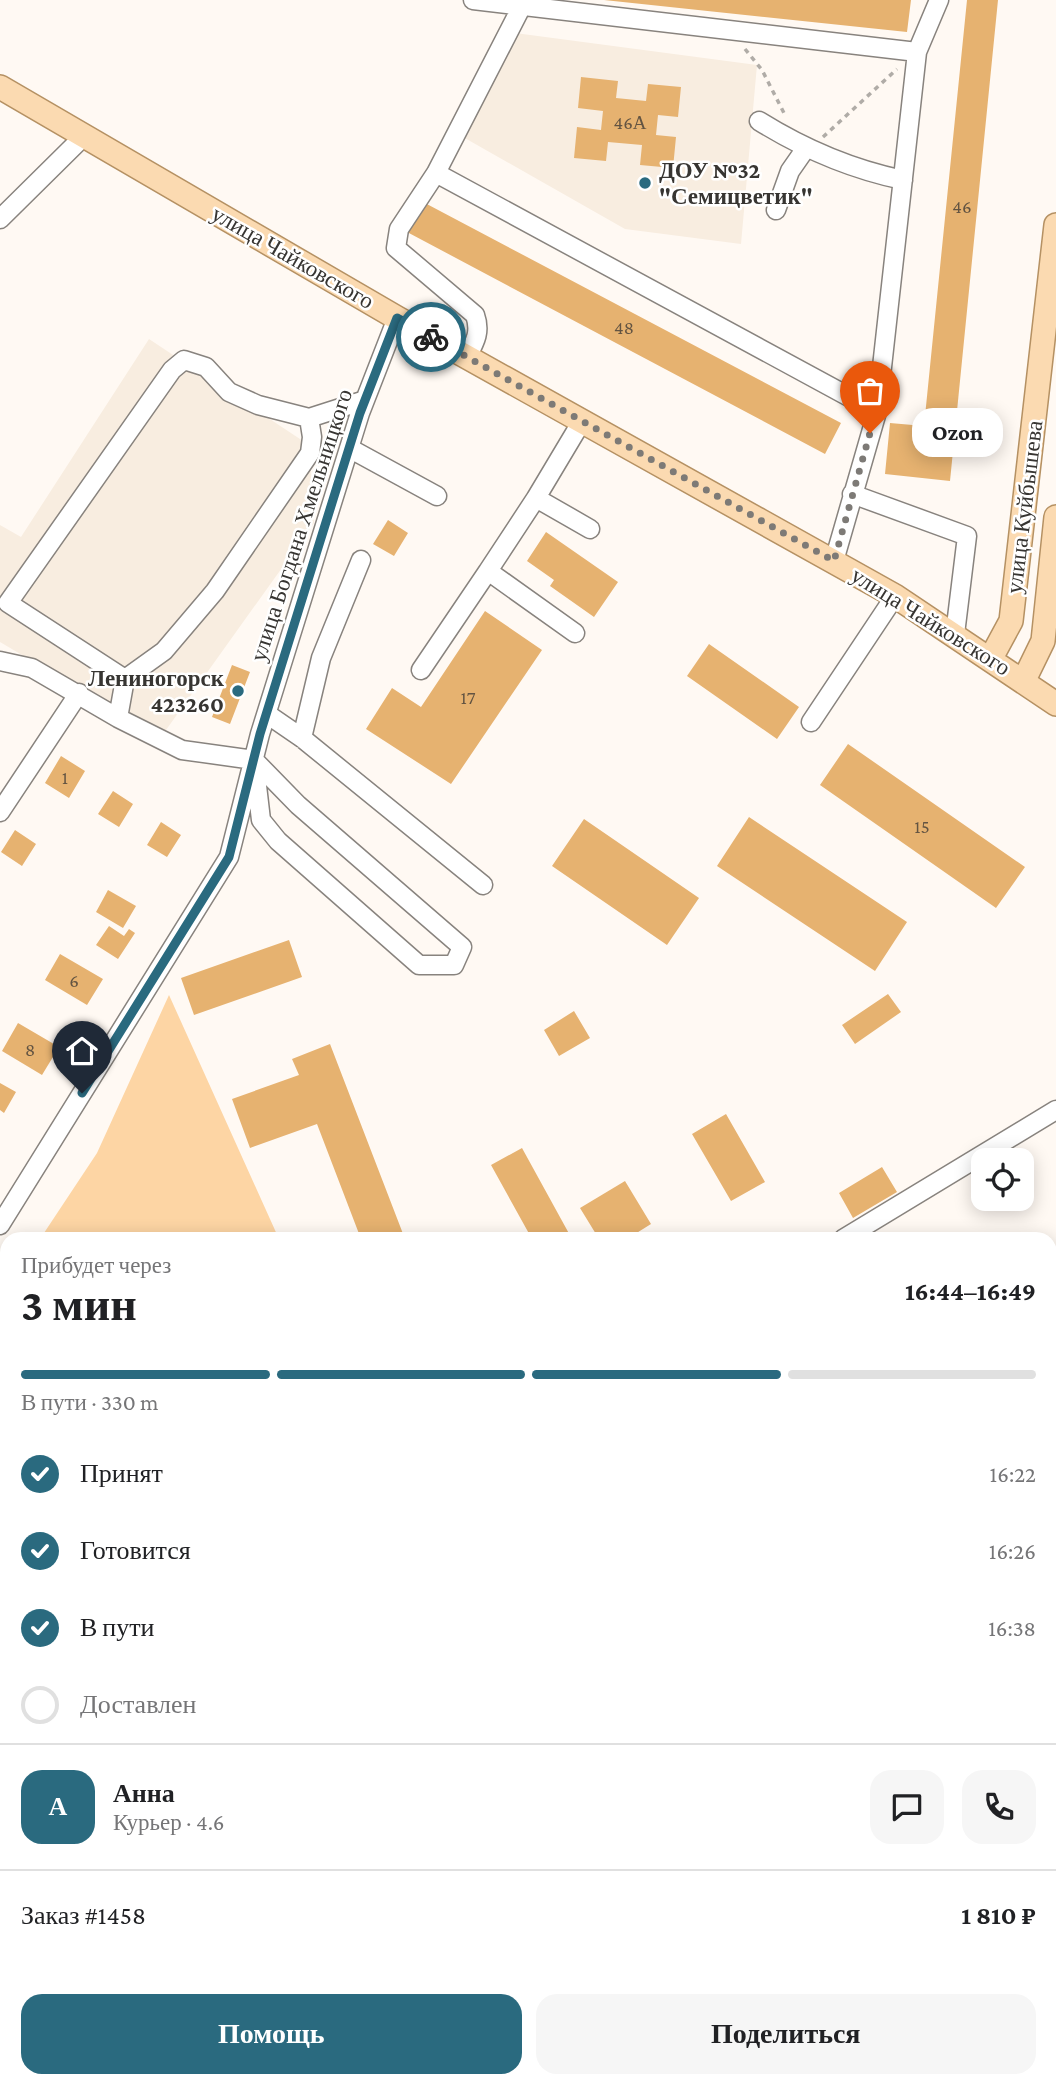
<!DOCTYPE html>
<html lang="ru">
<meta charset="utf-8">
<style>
:root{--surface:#fff;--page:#f6f6f6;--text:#202124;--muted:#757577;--line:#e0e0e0;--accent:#2a6a7f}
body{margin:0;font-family:"Crimson Pro",serif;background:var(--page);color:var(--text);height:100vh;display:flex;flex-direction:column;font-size:26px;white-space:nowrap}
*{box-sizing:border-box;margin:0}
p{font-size:23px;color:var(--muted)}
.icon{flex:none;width:38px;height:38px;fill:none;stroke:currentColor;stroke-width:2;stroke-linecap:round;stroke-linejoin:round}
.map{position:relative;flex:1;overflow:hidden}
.side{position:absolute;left:0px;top:1232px;width:1057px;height:856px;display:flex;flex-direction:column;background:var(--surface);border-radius:21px 21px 0 0;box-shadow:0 4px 18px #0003}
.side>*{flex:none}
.fabs{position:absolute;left:971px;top:1148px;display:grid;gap:14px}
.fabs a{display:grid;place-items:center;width:63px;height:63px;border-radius:14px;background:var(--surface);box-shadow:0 4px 18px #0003;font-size:35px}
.pin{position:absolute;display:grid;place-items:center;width:60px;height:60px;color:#fff;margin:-72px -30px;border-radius:50% 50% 50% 0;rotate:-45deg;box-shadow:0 0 7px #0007}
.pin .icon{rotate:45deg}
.courier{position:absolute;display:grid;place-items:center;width:70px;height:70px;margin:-35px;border:5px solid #2a6a7f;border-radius:50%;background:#fff;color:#222;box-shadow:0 2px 9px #0007}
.bubble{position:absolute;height:49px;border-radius:21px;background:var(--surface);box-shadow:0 4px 18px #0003;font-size:23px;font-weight:700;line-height:49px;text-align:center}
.headline em{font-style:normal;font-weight:700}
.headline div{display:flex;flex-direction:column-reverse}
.headline{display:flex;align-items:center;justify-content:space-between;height:119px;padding:0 21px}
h1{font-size:46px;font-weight:700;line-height:52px}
.bar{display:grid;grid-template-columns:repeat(4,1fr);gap:10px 7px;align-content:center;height:84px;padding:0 21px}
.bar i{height:9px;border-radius:5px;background:var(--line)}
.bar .current{background:var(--accent)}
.bar p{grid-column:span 4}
.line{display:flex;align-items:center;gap:18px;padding:0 21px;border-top:2px solid var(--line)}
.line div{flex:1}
.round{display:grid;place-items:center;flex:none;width:74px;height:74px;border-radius:21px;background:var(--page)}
ol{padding:0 21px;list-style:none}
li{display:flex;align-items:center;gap:21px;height:77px}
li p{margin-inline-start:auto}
li .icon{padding:7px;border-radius:50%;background:var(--accent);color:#fff;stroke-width:4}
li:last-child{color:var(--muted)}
li i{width:38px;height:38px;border:4px solid var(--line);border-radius:50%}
.cta{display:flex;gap:14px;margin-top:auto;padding:14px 21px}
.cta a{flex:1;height:80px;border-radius:21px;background:var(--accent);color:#fff;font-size:28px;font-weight:700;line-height:80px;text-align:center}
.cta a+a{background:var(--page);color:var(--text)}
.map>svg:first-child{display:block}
.built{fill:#f8ede0}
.green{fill:#fdd5a4}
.building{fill:#e6b270}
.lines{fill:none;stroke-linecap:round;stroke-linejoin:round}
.minor-casing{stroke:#88837e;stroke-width:21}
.major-casing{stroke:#b59163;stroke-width:26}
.path{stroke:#b0aca7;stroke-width:3.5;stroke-dasharray:5 5;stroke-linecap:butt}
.minor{stroke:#fff;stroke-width:18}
.major{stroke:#fbdab1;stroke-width:23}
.done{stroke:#7d7a76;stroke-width:7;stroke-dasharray:0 12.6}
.route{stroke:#2a6a7f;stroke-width:9}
.poi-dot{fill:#2a6a7f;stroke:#fff;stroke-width:2.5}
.labels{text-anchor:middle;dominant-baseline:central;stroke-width:5;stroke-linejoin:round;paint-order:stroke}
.number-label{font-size:19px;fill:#635442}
.poi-label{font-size:23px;font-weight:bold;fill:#373532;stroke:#fff;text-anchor:start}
.street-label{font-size:23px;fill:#373532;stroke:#fff}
</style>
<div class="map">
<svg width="1056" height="2087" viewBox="0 0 1056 2087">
<rect width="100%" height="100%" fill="#fff9f3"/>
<!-- built -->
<path class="built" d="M515,33L757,65L741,244L625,229L463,137Z
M149,339L309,445L314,523L161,737L0,642V525L21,537Z"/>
<!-- green -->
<path class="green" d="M169,995L279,1239H40L97,1153Z
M7,1288V2081H609L595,2087H0V1298Z"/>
<!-- building -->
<path class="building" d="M604,0H911L907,32Z
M967,0H998L950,481L885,474L890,423L924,426Z
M581,77L618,81L616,98L646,101L648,84L681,87L678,117L658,115L656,135L676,137L673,168L640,165L642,145L608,142L606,161L574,158L577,127L601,130L603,111L578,108Z
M423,202L841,423L825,454L407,232Z
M388,520L408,533L394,556L373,544Z
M546,532L618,582L594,617L550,586L554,580L527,561Z
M485,611L542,650L451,784L366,729L392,688L421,707Z
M709,644L799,707L777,739L687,676Z
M232,665L250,672L230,724L212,717Z
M848,744L1025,867L996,908L820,785Z
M61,756L85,771L69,798L45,783Z
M113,791L133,804L119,827L98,814Z
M749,817L907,922L875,971L717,866Z
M584,819L699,898L667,945L552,866Z
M161,822L181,835L167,857L147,845Z
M15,830L36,844L22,866L1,852Z
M108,890L136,906L123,928L96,912Z
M109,926L124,936L129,929L135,933L118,959L96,945Z
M289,940L302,977L194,1015L181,978Z
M60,954L103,979L87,1005L45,980Z
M888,994L901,1012L855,1044L842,1025Z
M574,1011L590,1038L559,1056L544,1030Z
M18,1023L59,1047L42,1075L2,1051Z
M330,1044L405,1239H361L317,1124L250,1148L232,1099L299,1075L292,1059Z
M0,1083L16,1092L4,1113L0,1110Z
M726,1114L765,1182L731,1201L692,1134Z
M522,1148L572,1239H532L491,1165Z
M882,1167L897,1192L853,1218L839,1193Z
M625,1181L651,1224L627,1239H599L580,1208Z
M1050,1251L1056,1266V1315L1050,1317Z
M1053,1327L1056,1335V1429L1050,1415V1329Z
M1050,1584L1056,1599V1707L1050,1693Z
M646,2081H670L673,2087H632Z
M856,2081H899L901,2087H859Z"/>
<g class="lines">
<defs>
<path id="minor" d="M473,0L917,52L877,412L834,561
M917,52L939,0
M759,121C804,149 850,169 903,180
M436,173L877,412
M776,210L790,171L806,148
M0,219L84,136
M467,357C475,342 481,332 475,315L396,248L399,229L436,173L525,0
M582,421L536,498L590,529
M349,448L437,496
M852,494L967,536L955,634
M536,498L488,571L575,633
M0,661L32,668L118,718
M421,670L488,571
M125,679L164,651L215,591L310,453L312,437L309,418
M267,714L302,738L483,885
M811,722L895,596
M302,738L321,658L361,560
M254,760L261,820L278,841L419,965H454L462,947L298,805L254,760L182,750L118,718L125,679L8,603L172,370L184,360L206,367L229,392L258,405L309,418L365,400
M0,812L79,693
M0,1225L229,857L260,734L360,413L397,318
M843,1239L1056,1110
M1050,1447L1056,1445"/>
<path id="major" d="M0,87L397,318L895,596L1056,704
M991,658L1011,621L1056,225
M1024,680L1043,641L1056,517"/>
</defs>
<!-- minor casing -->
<use href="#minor" class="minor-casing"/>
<!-- major casing -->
<use href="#major" class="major-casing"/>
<!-- path -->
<path class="path" d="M745,49L762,70L786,117
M823,137L897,69"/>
<!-- minor -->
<use href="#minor" class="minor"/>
<!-- major -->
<use href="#major" class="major"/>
</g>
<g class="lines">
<!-- done -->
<path class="done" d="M431,337L834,561L870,433"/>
<!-- route -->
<path class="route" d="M82,1093L229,857L260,734L360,413L397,318L431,337"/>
</g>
<!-- markers -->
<g class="poi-dot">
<circle cx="645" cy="183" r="7"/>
<circle cx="238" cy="691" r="7"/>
</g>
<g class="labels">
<!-- number labels -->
<g class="number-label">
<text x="630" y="122">46А</text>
<text x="962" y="206">46</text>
<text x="624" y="327">48</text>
<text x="468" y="697">17</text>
<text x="65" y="777">1</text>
<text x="922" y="826">15</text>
<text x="74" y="980">6</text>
<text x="30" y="1049">8</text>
</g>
<!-- poi labels -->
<g class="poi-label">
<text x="659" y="170">ДОУ №32<tspan x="659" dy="26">"Семицветик"</tspan></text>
<text x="224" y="678" text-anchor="end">Лениногорск<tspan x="224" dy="26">423260</tspan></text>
</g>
<!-- street labels -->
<g class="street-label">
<text transform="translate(293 257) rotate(30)">улица Чайковского</text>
<text transform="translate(1024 507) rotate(-83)">улица Куйбышева</text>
<text transform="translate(301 525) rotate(-72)">улица Богдана Хмельницкого</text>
<text transform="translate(931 621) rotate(32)">улица Чайковского</text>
</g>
</g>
</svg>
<div class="fabs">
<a><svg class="icon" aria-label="locate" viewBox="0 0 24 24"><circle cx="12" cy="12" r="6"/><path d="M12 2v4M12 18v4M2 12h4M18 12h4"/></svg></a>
</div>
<div class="pin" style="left:870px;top:433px;background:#ea580c"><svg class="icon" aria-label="bag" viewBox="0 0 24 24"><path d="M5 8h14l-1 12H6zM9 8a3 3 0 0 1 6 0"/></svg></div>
<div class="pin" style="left:82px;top:1093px;background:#1f2937"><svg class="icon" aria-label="home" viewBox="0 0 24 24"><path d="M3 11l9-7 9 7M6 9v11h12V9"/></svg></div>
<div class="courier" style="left:431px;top:337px"><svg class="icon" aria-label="bike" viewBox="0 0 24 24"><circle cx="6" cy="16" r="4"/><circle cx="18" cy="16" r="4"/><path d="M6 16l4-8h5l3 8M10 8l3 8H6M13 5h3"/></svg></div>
<div class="bubble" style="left:912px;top:408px;width:91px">Ozon</div>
<section class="side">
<div class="headline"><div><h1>3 мин</h1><p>Прибудет через</p></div><em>16:44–16:49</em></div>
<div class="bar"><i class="current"></i><i class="current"></i><i class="current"></i><i></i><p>В пути · 330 m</p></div>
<ol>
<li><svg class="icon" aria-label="check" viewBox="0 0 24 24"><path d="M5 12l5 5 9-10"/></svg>Принят<p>16:22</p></li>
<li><svg class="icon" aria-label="check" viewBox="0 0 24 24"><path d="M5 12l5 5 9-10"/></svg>Готовится<p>16:26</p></li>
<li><svg class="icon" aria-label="check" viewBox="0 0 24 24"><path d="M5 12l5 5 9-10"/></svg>В пути<p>16:38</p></li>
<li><i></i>Доставлен</li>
</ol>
<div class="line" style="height:126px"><b class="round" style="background:var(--accent);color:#fff">А</b><div><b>Анна</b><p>Курьер · 4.6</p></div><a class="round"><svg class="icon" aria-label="chat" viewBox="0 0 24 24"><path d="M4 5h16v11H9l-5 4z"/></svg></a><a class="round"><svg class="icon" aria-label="phone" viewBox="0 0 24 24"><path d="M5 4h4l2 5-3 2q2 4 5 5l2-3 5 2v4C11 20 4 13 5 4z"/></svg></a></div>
<div class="line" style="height:91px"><div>Заказ #1458</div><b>1 810 ₽</b></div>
<div class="cta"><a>Помощь</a><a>Поделиться</a></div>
</section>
</div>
